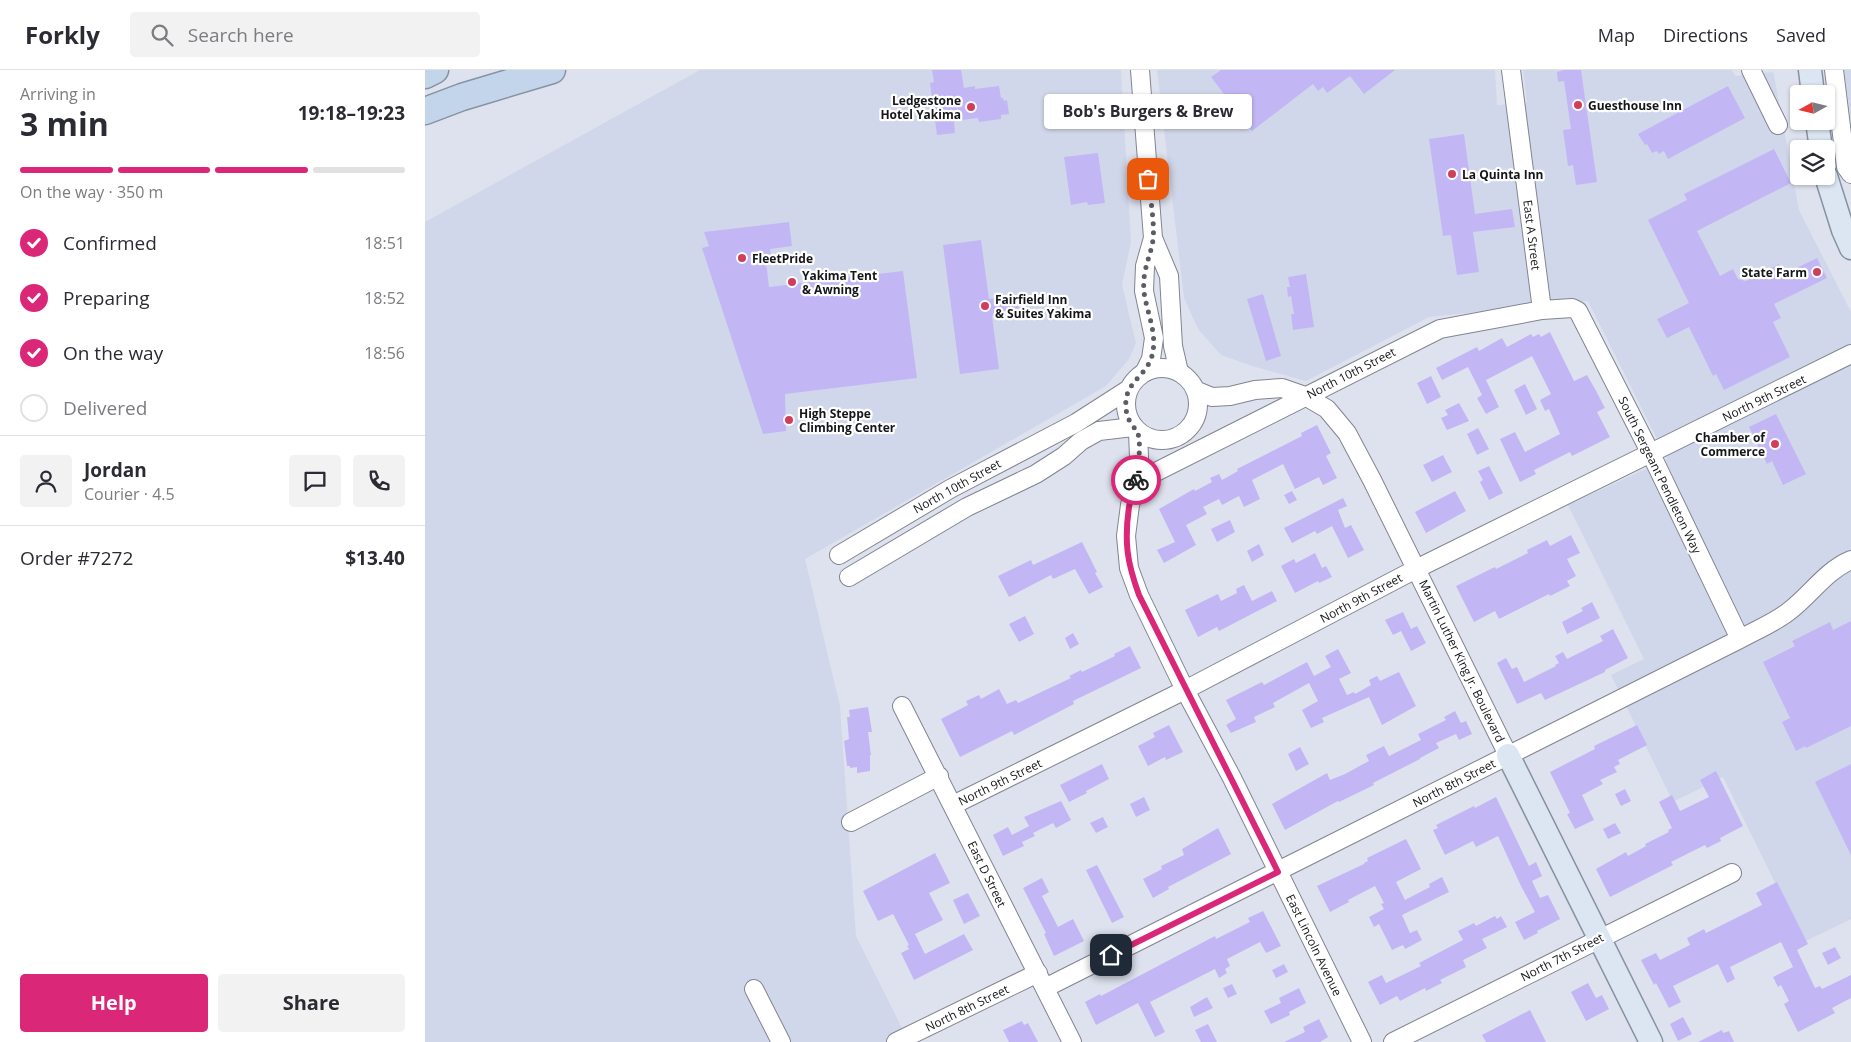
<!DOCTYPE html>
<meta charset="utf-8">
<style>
:root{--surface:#fff;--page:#f2f2f3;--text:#2b2b33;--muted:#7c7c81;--line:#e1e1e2;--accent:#db2777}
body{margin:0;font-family:"Open Sans",sans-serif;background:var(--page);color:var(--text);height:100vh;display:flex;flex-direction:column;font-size:19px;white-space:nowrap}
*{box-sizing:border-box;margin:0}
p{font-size:16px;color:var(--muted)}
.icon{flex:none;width:28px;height:28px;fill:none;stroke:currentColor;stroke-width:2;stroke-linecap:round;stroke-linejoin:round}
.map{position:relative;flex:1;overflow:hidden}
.panel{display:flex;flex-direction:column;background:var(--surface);width:425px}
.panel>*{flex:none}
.needle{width:32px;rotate:262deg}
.fabs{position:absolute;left:1365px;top:15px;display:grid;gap:10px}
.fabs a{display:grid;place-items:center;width:45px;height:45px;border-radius:5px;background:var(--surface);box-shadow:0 1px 4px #0004;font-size:25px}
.pin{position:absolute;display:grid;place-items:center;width:42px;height:42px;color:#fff;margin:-21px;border-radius:10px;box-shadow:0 2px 8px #0006}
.courier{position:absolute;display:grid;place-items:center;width:50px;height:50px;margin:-25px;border:4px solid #db2777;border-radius:50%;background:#fff;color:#222;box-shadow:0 1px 6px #0007}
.bubble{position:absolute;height:35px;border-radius:5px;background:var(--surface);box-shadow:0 1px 4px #0004;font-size:16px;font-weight:700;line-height:35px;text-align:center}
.head em{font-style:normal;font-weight:700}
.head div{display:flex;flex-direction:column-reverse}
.head{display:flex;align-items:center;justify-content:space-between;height:85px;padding:0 20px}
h1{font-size:32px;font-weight:700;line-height:38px}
.bar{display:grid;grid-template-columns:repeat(4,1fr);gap:8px 5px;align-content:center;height:60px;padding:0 20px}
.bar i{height:6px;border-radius:4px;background:var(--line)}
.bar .on{background:var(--accent)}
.bar p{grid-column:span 4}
.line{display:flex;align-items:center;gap:12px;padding:0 20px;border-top:1px solid var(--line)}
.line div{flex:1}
.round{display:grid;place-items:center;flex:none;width:52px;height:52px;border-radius:5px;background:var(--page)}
ol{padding:0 20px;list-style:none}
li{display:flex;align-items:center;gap:15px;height:55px}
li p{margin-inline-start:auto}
li .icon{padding:5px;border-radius:50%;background:var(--accent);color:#fff;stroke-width:4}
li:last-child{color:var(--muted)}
li i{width:28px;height:28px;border:2px solid var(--line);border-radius:50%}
.primary-button{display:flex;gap:10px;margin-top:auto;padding:10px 20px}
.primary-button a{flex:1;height:58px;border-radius:5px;background:var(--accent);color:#fff;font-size:20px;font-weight:700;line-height:58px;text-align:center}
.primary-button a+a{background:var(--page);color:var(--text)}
header{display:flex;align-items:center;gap:30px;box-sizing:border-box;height:70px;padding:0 25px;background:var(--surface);border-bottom:1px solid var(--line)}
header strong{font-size:24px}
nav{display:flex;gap:28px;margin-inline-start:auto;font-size:18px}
.search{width:350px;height:45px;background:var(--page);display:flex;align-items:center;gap:12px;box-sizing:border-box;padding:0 18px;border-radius:5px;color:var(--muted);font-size:19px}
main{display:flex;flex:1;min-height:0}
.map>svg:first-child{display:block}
.built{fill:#d1d7ea}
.building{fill:#c2b7f4}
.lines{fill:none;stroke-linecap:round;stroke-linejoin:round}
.minor-casing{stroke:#828590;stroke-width:20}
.major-casing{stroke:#8692a1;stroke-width:25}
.highway-casing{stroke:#8692a1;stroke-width:29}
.minor{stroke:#fff;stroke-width:18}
.major{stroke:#dbe6f2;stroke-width:22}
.highway{stroke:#c3d5ea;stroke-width:26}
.done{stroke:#5b5d64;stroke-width:5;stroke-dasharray:0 9}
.route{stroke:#db2777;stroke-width:6}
.poi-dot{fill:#cf3f5d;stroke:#fff;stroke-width:2}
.labels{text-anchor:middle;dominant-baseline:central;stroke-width:4.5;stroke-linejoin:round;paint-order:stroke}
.poi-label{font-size:12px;font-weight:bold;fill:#15161a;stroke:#fff;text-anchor:start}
.street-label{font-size:12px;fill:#15161a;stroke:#fff}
</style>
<header>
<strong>Forkly</strong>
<div class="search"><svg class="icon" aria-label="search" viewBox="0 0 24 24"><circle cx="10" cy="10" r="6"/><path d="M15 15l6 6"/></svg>Search here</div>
<nav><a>Map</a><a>Directions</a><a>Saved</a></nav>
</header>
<main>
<section class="panel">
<div class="head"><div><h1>3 min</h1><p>Arriving in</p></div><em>19:18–19:23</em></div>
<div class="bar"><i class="on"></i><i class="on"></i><i class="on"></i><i></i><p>On the way · 350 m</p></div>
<ol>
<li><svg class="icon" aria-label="check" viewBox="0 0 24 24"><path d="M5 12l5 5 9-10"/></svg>Confirmed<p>18:51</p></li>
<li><svg class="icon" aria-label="check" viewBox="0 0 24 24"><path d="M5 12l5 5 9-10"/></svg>Preparing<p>18:52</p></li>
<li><svg class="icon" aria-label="check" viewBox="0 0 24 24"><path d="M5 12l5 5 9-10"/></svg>On the way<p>18:56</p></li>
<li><i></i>Delivered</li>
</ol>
<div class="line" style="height:90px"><a class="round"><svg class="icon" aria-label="person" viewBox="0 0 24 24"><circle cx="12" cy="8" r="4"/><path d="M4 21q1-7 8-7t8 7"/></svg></a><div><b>Jordan</b><p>Courier · 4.5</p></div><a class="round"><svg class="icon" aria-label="chat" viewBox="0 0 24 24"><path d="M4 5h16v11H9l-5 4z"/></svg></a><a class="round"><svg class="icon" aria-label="phone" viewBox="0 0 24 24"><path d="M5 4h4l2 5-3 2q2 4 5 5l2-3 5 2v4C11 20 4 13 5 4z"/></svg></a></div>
<div class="line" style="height:65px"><div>Order #7272</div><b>$13.40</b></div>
<div class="primary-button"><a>Help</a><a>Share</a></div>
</section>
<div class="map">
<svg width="1426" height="972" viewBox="0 0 1426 972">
<rect width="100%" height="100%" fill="#dee2ee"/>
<!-- built -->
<path class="built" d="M275,0H696L706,172L697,215L711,273L704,289L681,316L380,489L415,636L431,866L484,972H0V152Z
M732,0H1070L1072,35L1102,33L1098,0H1307L1310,6L1348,2V0L1374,140L1426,242V849L1379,872L1298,707L1248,732L1186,605L1219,589L1143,435L1242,389L1163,231L1004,247L881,311L827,296L796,285L773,259L759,228Z
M1419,0H1426V50Z"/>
<!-- building -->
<path class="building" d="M507,0H536L539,18L550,16V19L574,16L576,28H578L579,31L582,30L584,44L576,45V49L554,52L553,48L529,51L530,63L512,65L505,13L509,12Z
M796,0H970L939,24L925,6L902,23L898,17L893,21L888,14L827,61L786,7Z
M1139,0H1156L1172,112L1151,115L1148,95L1143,96L1138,60L1146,59L1139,11L1133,12L1132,2Z
M1303,16L1320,48L1243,89L1239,81L1234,84L1232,81L1227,83L1222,74L1220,75L1213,64Z
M1039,64L1050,144L1087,139L1090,157L1048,162L1054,202L1032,205L1026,165L1018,166L1004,69Z
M1349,79L1366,113L1272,161L1295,206L1308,199L1313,209L1321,211L1354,194L1359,204L1392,188L1402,208L1349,234L1356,248L1348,252L1365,287L1299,320L1291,304L1288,306L1264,257L1242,268L1232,249L1264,233L1223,150L1262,130L1259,124Z
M673,83L680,133L663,135L662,132L646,135L639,87Z
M364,152L367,176L345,179L347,191L341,192L344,217L478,201L492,308L360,324L361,361L338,364L277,178L284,176L279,162Z
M556,170L564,229L592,225L595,243L567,246L574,299L535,304L518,175Z
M881,204L889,257L868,260L866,244H869L866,226L863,227L862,217H865L863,207Z
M838,224L856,286L841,291L822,229Z
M1125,262L1149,311L1162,305L1170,319L1180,338L1172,342L1185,367L1147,386L1145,382L1109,400L1111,404L1095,412L1075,369L1090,362L1100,382L1135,364L1124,339L1120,341L1115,330L1126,324L1107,286L1061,310L1074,337L1061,344L1052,328L1057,325L1043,297L1017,310L1011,298L1052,277L1054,281L1077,268L1082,277L1106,264L1108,267L1114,264L1116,267Z
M1006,306L1016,327L1002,334L992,313Z
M1100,314L1112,339L1101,345L1089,320Z
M1034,333L1044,351L1022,360L1016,348L1023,345L1020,340Z
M1351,344L1381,404L1358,415L1347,391L1342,394L1324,357Z
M892,355L906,383L901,386L912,408L898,415L894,407L870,419L858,394L827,410L835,429L819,437L814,426L797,435L794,429L778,437L782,444L761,455L771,475L739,493L732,480L750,472L734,439L769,419L770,421L787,412L785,408L794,404L797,410L813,401L812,399L877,366L876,363Z
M1053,358L1064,379L1052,385L1042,364Z
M1018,385L1027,402L1007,412L998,395Z
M1064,396L1078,423L1064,430L1055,412L1058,410L1053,401Z
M867,421L872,430L864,434L859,425Z
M1030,421L1041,441L1001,463L990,442Z
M918,428L922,436L913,440L920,458L926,455L939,480L923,488L907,456L892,464L890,461L867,473L859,458Z
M805,450L810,462L792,472L786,459Z
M1146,465L1155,483L1142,489L1151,506L1142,511L1145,516L1125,526L1124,524L1074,549L1070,541L1049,552L1031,516L1070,497L1071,499L1103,483L1102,480L1122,470L1125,476Z
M657,472L672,502L670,503L678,517L664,524L650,499L628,509L626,505L584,527L573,506L606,490L608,495Z
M834,474L839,485L827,492L822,481Z
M890,483L897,498L901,496L907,507L894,513L893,511L870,523L856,496L869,489L871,493Z
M819,515L827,531L847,521L852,531L794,561L792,557L773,567L760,540L793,524L796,531L812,523L811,519Z
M1167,532L1175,548L1142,564L1137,552L1158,541L1156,538Z
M978,542L986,559L992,556L1001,573L986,581L976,561L968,565L960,550Z
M600,546L609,564L594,572L584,554Z
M1426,551V656L1381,678L1380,676L1371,681L1357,652L1365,648L1338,592L1370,576L1367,571L1405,552L1408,560Z
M1188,559L1203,588L1180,600V602L1120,630L1116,623L1092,634L1072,593L1081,588L1087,599L1092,597L1099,612L1131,596L1130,595L1134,593L1130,586L1138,582L1142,589L1178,571L1175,566Z
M648,563L654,574L645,579L640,568Z
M705,576L716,598L648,631L649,634L589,665L587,661L535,687L516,649L543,635L541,631L554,625L556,629L574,619L582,634L591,630L593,633L646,608L644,606L656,600L657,602L690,586L689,584Z
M913,579L926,603L914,609L922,625L929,622L930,624L946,615L944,610L952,606L955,611L974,602L991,636L957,655L944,627L897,648L899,652L886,658L877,640L893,631L884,613L848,633L850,637L829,647L831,652L806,663L801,655L811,649L801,630L837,612L839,615L882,592L889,606L906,597L900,586Z
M443,637L447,662H443L446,685H445V701L432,703V697L425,698V696H422L419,671L424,669L422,647H425L424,640Z
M1030,641L1036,653L1041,651L1047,664L1034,670L1031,664L1011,673L1014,678L995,688V689L948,713L949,715L914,732L913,731L860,760L847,734L902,703L905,710L920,704L944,691L941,685L959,676L964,686L996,670L993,664L1021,650L1019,647Z
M744,655L758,682L741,690L740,687L723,696L713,676L730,667L728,663Z
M1212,655L1222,675L1193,690L1195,694L1189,697L1192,702L1175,710L1178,714L1157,725L1169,750L1150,759L1142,744L1145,743L1125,702L1170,679L1169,676Z
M875,677L884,694L871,701L863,684Z
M677,694L684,709L661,721L662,723L644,732L635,715Z
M1426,694V785L1390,712Z
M1291,701L1318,756L1295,768L1296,771L1282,778L1280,775L1246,792L1248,795L1185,827L1171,799L1201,782L1203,786L1221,776L1220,774L1244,762L1243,760L1247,758L1234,732L1247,725L1255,741L1284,727L1275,710Z
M1200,719L1206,731L1196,736L1190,724Z
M719,727L725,740L711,747L705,734Z
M1071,727L1104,796L1111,792L1117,806L1107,811L1115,828L1123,825L1135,849L1112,861L1113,863L1099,870L1090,852L1110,842L1096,816L1073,766L1051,777L1048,771L1020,785L1008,760L1013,758L1011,755L1049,736L1050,738Z
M636,731L646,750L631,758L628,753L608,763L610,766L597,772L599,776L578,786L568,765L583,757L587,765L604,756L599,747Z
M678,747L683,757L671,763L665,753Z
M1190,753L1196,763L1183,769L1178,759Z
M793,758L806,784L743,817L744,819L728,828L718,809L737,799L736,796L759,785L757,779Z
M981,769L996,799L971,812L980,830L1005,817L1004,814L1017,807L1024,822L977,845L985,863L992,860L997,870L980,879L978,875L967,880L954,854L949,857L944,847L959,839L956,834L959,833L950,816L923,830L924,832L905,842L892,816L939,794V793L943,791L942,788Z
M510,783L525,813L504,823L518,850L490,864L500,884L539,864L548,880L489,910L476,883L484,879L482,876L484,875L468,844L453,851L438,821Z
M672,795L699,847L687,853L661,800Z
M617,808L624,822L617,826L633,857L648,849L659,871L629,886L619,864L621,863L598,818Z
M1352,812L1383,874L1372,880L1390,918L1395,916L1397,919L1426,905V928L1407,938L1410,943L1373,962L1359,934L1364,931L1356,915L1353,917L1348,907L1368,897L1356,872L1305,897L1310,909L1302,913L1293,894L1248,916L1256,932L1244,938L1231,913L1229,915L1216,890L1231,883L1235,890L1265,875L1262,868L1279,859L1281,863L1337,835L1331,823Z
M543,823L555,846L539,854L528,830Z
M838,841L856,876L841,883L835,872L802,889L805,896L800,899L802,903L794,908L790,899L725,932L740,962L730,967L713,933L671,955L660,932L675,924L676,926L790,866L791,869L825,852L823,848Z
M1070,846L1072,849L1076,846L1082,857L1057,869L1062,878L1038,890L1041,897L1015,910L1017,913L1001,921L1000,918L975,931L972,926L955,935L943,912L957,905L961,913L996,896L994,893L1038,870L1033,861L1049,853L1051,856Z
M1410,877L1416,888L1403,895L1397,883Z
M859,894L863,902L851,908L847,900Z
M1163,913L1171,928L1177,925L1184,939L1161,951L1146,922Z
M807,914L812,924L803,928L798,918Z
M874,918L881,933L864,942L865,945L846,954L839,941L856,933L854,928Z
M782,927L788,938L769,947L765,937Z
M1105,940L1121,972H1061L1057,965Z
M1258,947L1267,964L1253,971L1245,954Z
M894,949L903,967L895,972H859L880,962L878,957Z
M597,951L599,955L603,953L613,972H584L578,960Z
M783,954L792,972H776L770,960Z
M1297,960L1298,963L1304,961L1309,972H1273Z"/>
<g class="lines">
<defs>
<path id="minor" d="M715,0L728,168L744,206L748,276L754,302
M1086,0L1117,240
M1326,0L1353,55
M1409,0L1421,97L1426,104
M701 334a36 36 0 1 1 72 0a36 36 0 1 1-72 0Z
M719,303L726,289L729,268L719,221L720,196L728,168
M770,320L787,327L805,326L830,320L857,318L880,326L902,339L922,363L947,410L1083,685
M713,362L714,387L711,412L705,435L701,466L704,498L714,525L760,620L807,708L937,972
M711,412L1015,259L1117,240L1147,238L1153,241L1226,384L1315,569
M414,485L525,419L651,353L704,319
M424,507L542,437L611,404L639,386L656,371L674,361L708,357
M477,636L647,972
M528,735L760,620L991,499L1426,284
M426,752L514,706
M620,918L1315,569C1331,560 1349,553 1363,542C1385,526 1400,501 1426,490
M329,919L356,972
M471,972L613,903
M968,972L1307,803"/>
<path id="major" d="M1385,0L1388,24
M1392,51L1396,79
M1401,106L1418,160L1426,178
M1083,685L1226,972"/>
<path id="highway" d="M0,5L10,0
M0,41L37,27L127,0"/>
</defs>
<!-- minor casing -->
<use href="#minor" class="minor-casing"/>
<!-- major casing -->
<use href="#major" class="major-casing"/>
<!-- highway casing -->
<use href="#highway" class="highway-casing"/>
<!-- minor -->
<use href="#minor" class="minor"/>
<!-- major -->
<use href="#major" class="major"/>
<!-- highway -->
<use href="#highway" class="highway"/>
</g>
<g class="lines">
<!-- done -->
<path class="done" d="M711,410C713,399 717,371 712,361C711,359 709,358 707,355C702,348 700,339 701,330C703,312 720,305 726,289C734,266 722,244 719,222C717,200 725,189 728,170C730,156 725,124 723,109"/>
<!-- route -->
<path class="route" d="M686,885L853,802L714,525C702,492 699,472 704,437C706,428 709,419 711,410"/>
</g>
<!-- markers -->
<g class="poi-dot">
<circle cx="1153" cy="35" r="5"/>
<circle cx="546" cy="37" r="5"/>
<circle cx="1027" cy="104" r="5"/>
<circle cx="317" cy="188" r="5"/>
<circle cx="1392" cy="202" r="5"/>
<circle cx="367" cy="212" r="5"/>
<circle cx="560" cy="236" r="5"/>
<circle cx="364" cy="350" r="5"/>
<circle cx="1350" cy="374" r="5"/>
</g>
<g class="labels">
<!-- poi labels -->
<g class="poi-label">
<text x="536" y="30" text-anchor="end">Ledgestone<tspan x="536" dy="14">Hotel Yakima</tspan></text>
<text x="1163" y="35">Guesthouse Inn</text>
<text x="1037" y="104">La Quinta Inn</text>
<text x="327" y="188">FleetPride</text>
<text x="1382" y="202" text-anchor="end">State Farm</text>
<text x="377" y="205">Yakima Tent<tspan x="377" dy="14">&amp; Awning</tspan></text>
<text x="570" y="229">Fairfield Inn<tspan x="570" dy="14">&amp; Suites Yakima</tspan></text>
<text x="374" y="343">High Steppe<tspan x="374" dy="14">Climbing Center</tspan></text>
<text x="1340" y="367" text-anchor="end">Chamber of<tspan x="1340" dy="14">Commerce</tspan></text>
</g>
<!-- street labels -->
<g class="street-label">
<text transform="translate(1107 165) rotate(83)">East A Street</text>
<text transform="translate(926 303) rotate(-27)">North 10th Street</text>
<text transform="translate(1339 328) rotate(-26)">North 9th Street</text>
<text transform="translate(1235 405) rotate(64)">South Sergeant Pendleton Way</text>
<text transform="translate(532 416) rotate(-29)">North 10th Street</text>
<text transform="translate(936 528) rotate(-28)">North 9th Street</text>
<text transform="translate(1037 591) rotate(64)">Martin Luther King Jr. Boulevard</text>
<text transform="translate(575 712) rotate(-26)">North 9th Street</text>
<text transform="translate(1029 713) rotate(-27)">North 8th Street</text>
<text transform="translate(562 804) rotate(64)">East D Street</text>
<text transform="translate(889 875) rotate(64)">East Lincoln Avenue</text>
<text transform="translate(1137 887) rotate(-27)">North 7th Street</text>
<text transform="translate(542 938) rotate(-26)">North 8th Street</text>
</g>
</g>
</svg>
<div class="fabs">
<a><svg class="needle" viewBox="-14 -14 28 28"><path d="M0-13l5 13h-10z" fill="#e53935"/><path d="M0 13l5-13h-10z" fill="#7c7c81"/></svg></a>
<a><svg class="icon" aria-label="layers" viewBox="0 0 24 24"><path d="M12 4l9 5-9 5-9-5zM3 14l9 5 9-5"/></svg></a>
</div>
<div class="pin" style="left:723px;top:109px;background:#ea580c"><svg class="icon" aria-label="bag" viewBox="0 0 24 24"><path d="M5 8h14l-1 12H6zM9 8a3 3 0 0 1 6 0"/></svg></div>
<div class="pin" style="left:686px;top:885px;background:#1f2937"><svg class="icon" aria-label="home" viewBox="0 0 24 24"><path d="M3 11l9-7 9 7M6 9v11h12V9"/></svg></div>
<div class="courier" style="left:711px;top:410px"><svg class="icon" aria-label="bike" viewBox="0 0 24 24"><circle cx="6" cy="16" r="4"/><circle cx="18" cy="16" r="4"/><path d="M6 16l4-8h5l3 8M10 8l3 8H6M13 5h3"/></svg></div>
<div class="bubble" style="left:619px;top:24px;width:208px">Bob's Burgers &amp; Brew</div>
</div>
</main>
